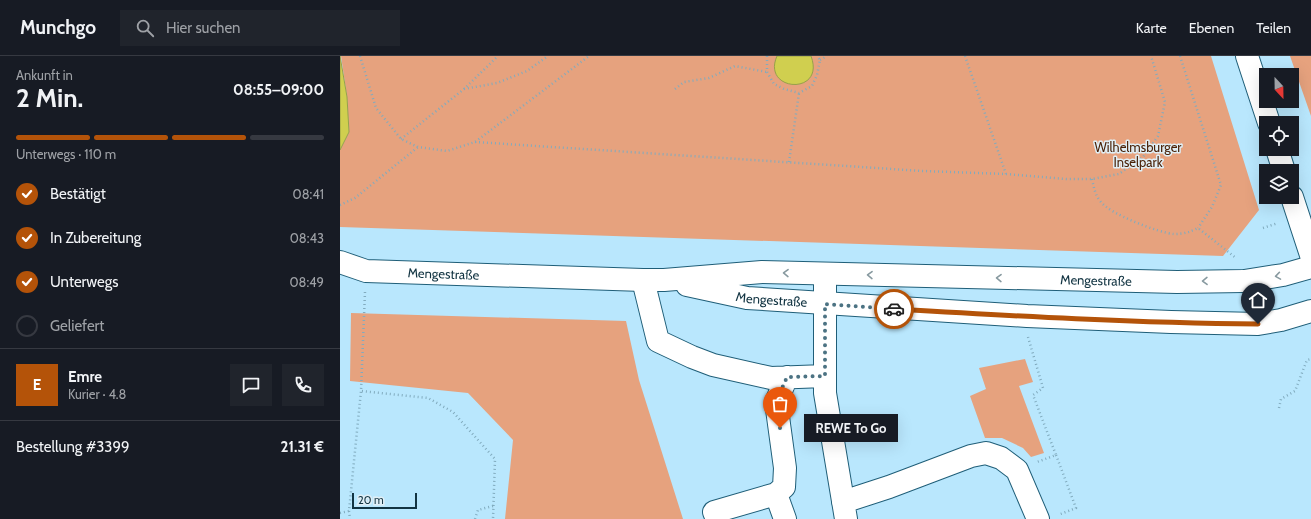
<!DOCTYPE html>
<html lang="de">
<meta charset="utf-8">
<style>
:root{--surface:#171b24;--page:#20242c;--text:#f1f3f6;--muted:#9ea1a6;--line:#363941;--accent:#b45309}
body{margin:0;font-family:Cabin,sans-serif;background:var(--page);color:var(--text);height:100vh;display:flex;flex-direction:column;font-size:15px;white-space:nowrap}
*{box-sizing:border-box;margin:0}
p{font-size:13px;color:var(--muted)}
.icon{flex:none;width:22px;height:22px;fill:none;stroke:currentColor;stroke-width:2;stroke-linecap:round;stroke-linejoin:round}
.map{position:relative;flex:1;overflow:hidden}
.panel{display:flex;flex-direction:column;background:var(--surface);width:340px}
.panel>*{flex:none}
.needle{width:26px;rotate:158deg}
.buttons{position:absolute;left:919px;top:12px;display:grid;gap:8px}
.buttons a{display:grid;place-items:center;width:40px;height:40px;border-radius:0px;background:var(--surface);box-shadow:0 4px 16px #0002;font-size:20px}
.scale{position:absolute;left:12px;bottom:10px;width:65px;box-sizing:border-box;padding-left:4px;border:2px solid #123442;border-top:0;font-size:11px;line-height:14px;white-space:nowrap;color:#123442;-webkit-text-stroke:3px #e0eff6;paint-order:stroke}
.pin{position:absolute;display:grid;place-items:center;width:34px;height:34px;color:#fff;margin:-41px -17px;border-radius:50% 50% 50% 0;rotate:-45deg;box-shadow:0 0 4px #0007}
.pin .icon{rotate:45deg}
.courier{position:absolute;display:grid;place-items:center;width:40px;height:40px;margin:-20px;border:3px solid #b45309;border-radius:50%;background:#fff;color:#222;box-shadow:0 1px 5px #0007}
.bubble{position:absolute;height:28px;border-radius:0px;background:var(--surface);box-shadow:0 4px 16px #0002;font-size:13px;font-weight:800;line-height:28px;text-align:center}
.headline em{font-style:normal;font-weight:800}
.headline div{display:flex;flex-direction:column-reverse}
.headline{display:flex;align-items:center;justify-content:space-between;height:68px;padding:0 16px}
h1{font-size:26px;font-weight:800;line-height:30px}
.bar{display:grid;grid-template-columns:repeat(4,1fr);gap:6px 4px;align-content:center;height:48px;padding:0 16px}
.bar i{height:5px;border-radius:3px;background:var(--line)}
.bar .selected{background:var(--accent)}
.bar p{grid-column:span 4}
.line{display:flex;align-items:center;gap:10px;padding:0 16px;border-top:1px solid var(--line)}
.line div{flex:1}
.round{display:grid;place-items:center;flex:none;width:42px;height:42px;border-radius:0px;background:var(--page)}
ol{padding:0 16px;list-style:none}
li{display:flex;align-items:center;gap:12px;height:44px}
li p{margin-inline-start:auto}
li .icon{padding:4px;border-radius:50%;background:var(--accent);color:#fff;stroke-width:4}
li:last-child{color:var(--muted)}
li i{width:22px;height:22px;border:2px solid var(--line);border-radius:50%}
header{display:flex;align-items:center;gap:24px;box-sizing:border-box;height:56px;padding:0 20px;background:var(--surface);border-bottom:1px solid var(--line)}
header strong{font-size:19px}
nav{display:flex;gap:22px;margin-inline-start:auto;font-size:14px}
.search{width:280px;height:36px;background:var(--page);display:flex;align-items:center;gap:10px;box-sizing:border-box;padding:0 14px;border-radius:0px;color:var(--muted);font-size:15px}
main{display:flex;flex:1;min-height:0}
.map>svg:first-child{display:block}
.green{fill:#e6a27e}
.water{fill:#d0cf4f;stroke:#97a04b}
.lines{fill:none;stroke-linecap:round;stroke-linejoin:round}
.minor-casing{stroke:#1f5e78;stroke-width:24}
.major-casing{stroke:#1f5e78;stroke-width:24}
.path{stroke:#81abbe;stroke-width:2.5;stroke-dasharray:1 3;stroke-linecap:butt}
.minor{stroke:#fff;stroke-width:22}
.major{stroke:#fff;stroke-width:22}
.oneway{stroke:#889aa0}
.done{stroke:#4c7383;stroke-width:4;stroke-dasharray:0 7.2}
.route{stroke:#b45309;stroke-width:5}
.labels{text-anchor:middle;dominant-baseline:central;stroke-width:3;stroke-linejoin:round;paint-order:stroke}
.park-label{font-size:13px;fill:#4a2208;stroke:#e0eff6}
.street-label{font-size:13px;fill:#123442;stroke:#e0eff6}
</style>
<header>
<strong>Munchgo</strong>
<div class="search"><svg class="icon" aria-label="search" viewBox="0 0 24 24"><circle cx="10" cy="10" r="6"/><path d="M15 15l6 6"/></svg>Hier suchen</div>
<nav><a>Karte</a><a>Ebenen</a><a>Teilen</a></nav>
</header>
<main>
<section class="panel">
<div class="headline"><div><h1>2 Min.</h1><p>Ankunft in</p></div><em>08:55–09:00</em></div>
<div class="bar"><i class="selected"></i><i class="selected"></i><i class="selected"></i><i></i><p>Unterwegs · 110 m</p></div>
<ol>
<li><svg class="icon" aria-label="check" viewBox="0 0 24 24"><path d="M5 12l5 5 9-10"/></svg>Bestätigt<p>08:41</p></li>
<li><svg class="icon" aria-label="check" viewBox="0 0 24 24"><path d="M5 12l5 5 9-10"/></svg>In Zubereitung<p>08:43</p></li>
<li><svg class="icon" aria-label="check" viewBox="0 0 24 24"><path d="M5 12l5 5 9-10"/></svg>Unterwegs<p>08:49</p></li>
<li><i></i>Geliefert</li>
</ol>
<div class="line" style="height:72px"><b class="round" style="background:var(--accent);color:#fff">E</b><div><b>Emre</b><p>Kurier · 4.8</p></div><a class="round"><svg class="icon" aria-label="chat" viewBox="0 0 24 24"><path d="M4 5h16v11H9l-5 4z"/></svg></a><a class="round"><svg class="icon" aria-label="phone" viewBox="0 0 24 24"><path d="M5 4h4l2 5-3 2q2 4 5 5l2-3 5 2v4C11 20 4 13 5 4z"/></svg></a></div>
<div class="line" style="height:52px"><div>Bestellung #3399</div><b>21.31 €</b></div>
</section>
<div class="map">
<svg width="971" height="463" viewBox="0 0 971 463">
<rect width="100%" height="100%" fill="#b9e7fd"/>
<!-- green -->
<path class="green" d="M1,0H871L919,154L883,200L0,171V94L9,76L7,41Z
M950,0H971V60Z
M11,257L286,265L299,324L343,463H165L173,384L128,337L10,325Z
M685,303L693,326L679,330L704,397L691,401L683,392L662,382H645L630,340L646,333L639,312Z"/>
<!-- water -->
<path class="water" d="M0,0L7,41L9,76L0,94Z
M437,0H471C486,40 421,36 437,0Z"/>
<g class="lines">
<defs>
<path id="minor" d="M485,218V337L506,463
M303,224L318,285L352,301L373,309L431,322L485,320
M436,438L445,463
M503,446L549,431L631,400L646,397L661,402L677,414L698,463
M377,463L374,456L436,438L444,431L445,412L436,346L447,321"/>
<g id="major">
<path d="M907,0L929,67"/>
<path d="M937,93L944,115"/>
<path d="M952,141L971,199"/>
<path id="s1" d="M0,206L26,215L303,224H324L422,216L837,226L904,225L943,219L971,211"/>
<path id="s2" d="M347,229L407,242L687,260L831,266L918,268L941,264L971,255"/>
</g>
</defs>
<!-- minor casing -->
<use href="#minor" class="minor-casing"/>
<!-- major casing -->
<use href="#major" class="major-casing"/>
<!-- path -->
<path class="path" d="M20,0L36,52L61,83L78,91L107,95L135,86L249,0
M427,0V16L434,28L444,33L459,37L472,30L477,19L480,4L477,0
M625,0L666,118
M840,0L881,129L872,151L858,172
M480,4L487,0
M124,33L157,27L187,15L208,0
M335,33L344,26L369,22L395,10L427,16
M61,83L124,33L158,0
M135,86L583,115L666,118L726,123H752L779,118L803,101L818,80L825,46L811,0
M449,106L459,37
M752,123C754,132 755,139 761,146C770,158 819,177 834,178C844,178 850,176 858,172L896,202
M921,127L926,130
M0,149L15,142L78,91
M923,172L938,167
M25,236L21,335L88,342L113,356L155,403L153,463
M688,281L703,332L693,339L716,399L697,406
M939,352L941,343L955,335L967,304L971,303
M716,399L736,452L718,459
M9,455L10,463
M0,457L9,455L21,335
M135,463L138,454L153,450"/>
<!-- minor -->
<use href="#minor" class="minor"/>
<!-- major -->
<use href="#major" class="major"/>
</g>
<!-- one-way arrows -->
<defs><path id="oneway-chevron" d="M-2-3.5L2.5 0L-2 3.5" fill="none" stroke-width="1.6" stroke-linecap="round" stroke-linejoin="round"/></defs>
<g class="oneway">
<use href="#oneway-chevron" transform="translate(446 217) rotate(-179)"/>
<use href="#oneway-chevron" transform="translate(530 219) rotate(-179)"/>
<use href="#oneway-chevron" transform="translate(938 220) rotate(171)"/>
<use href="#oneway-chevron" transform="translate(659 222) rotate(-179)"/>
<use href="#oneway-chevron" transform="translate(865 225) rotate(179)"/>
</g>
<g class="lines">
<!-- done -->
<path class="done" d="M440,372L436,346L447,321L485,320V248L554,253"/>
<!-- route -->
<path class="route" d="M554,253C675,260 797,267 918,268"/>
</g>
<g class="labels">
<!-- park labels -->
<g class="park-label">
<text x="798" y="91">Wilhelmsburger<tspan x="798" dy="15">Inselpark</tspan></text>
</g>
<!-- street labels -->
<g class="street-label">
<text stroke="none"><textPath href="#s1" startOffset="105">Mengestraße</textPath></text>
<text stroke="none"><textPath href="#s1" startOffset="758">Mengestraße</textPath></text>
<text stroke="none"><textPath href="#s2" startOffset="86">Mengestraße</textPath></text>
</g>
</g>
</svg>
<div class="buttons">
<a><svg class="needle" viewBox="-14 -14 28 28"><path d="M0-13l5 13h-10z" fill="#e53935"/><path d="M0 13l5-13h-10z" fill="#9ea1a6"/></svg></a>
<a><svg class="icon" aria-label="locate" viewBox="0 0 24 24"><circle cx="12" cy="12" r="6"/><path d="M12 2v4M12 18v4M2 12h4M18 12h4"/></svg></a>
<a><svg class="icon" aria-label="layers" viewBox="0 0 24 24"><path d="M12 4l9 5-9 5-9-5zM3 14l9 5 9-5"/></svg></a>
</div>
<div class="scale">20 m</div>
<div class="pin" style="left:440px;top:372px;background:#ea580c"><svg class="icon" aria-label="bag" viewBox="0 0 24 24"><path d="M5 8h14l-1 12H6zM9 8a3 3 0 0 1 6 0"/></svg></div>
<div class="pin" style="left:918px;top:268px;background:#1f2937"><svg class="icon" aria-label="home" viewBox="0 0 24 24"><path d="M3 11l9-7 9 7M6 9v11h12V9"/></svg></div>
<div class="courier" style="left:554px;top:253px"><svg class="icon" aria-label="car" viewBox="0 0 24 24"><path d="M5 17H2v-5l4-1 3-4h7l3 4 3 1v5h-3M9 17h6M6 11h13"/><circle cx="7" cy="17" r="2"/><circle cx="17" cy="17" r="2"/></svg></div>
<div class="bubble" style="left:464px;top:358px;width:94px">REWE To Go</div>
</div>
</main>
